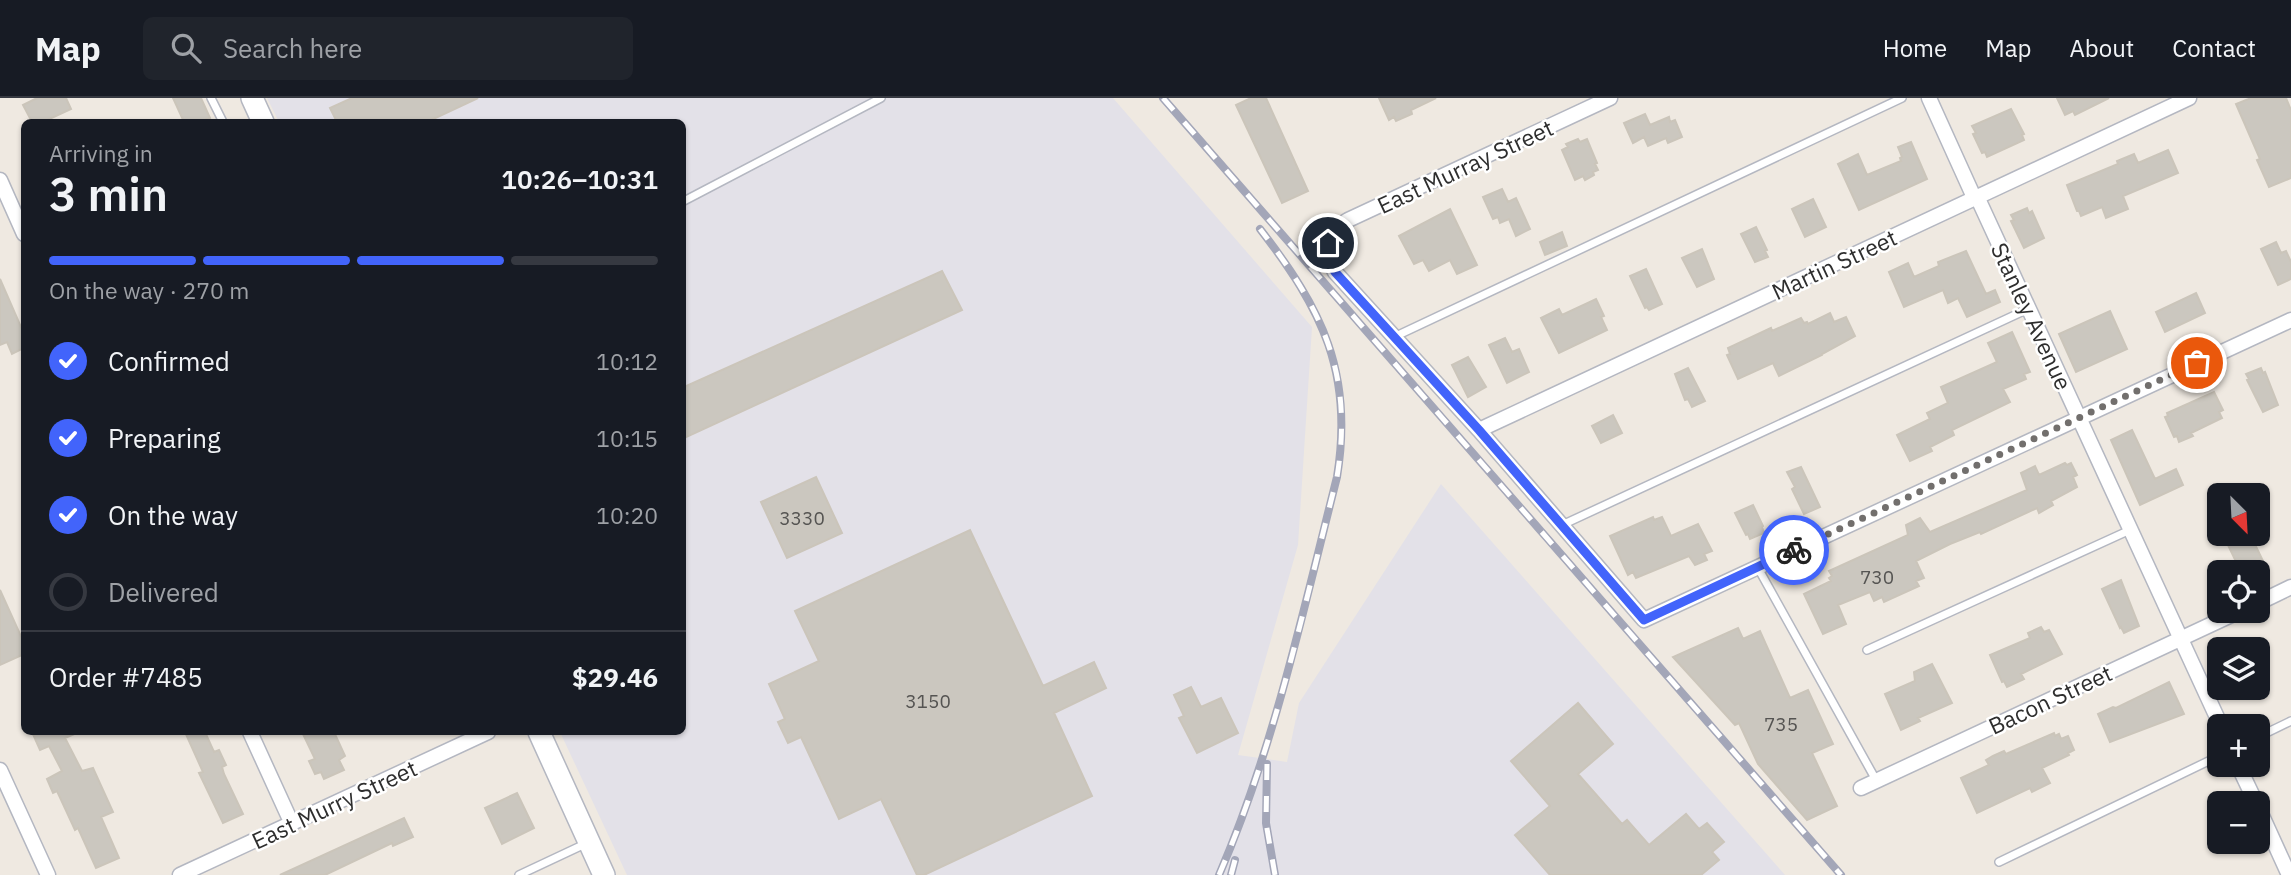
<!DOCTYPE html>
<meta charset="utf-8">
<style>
:root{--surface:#171b24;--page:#20242c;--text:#f1f3f6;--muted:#9ea1a6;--line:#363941;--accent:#4264fb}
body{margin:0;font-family:"IBM Plex Sans",sans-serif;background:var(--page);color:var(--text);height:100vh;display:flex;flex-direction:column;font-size:26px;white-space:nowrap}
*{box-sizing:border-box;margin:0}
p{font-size:23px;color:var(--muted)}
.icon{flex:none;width:38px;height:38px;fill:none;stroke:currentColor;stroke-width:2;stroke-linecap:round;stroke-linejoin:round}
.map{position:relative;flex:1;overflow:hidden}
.details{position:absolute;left:21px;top:21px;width:665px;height:616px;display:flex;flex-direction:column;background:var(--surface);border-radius:10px;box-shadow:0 2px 5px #0004}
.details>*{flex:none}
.needle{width:46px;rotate:156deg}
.fabs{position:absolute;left:2207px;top:385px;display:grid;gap:14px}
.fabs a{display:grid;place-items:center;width:63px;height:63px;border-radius:10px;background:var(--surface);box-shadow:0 2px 5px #0004;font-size:35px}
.pin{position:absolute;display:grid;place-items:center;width:60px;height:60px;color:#fff;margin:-30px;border:4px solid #fff;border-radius:50%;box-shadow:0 2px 7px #0007}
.courier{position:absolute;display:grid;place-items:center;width:70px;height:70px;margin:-35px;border:5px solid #4264fb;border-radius:50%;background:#fff;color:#222;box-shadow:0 2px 9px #0007}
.headline em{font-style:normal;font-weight:600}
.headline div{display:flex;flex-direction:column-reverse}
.headline{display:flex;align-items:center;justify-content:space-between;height:119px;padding:0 28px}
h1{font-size:46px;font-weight:600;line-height:52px}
.bar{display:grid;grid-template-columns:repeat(4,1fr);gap:10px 7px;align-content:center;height:84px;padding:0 28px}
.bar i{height:9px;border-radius:5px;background:var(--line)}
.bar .current{background:var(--accent)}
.bar p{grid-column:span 4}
.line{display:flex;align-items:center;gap:18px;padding:0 28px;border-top:2px solid var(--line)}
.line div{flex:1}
ol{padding:0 28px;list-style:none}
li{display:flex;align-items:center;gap:21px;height:77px}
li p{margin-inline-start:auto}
li .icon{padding:7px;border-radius:50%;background:var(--accent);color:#fff;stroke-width:4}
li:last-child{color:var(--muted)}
li i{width:38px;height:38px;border:4px solid var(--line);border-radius:50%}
header{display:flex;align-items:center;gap:42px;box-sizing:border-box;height:98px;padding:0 35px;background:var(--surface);border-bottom:2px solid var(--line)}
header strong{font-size:33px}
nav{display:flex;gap:38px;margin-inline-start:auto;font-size:24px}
.search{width:490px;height:63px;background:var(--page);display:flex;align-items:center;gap:18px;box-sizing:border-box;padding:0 24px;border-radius:10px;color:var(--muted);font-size:26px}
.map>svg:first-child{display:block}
.industrial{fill:#e3e1e8}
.building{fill:#cbc7bf;stroke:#cbc5ba;stroke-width:2}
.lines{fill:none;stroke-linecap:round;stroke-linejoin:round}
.service-casing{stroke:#b4b7c1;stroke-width:10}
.minor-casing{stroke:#b4b7c1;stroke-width:17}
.secondary-casing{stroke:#b4b7c1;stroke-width:24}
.service{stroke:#fff;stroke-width:7}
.minor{stroke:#fff;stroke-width:14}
.secondary{stroke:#fff;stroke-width:21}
.rail-casing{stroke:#a3a6b8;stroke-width:8}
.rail{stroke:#fff;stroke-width:5;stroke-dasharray:16;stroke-linecap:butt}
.done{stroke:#726f6d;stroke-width:7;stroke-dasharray:0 12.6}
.route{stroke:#4264fb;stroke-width:9}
.labels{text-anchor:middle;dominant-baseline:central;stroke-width:5;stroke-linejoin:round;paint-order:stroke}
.number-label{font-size:19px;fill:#555452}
.street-label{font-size:23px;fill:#2e2e2e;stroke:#fff}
</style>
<header>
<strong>Map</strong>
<div class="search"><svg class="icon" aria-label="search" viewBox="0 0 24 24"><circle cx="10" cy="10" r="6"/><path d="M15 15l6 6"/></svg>Search here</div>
<nav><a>Home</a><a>Map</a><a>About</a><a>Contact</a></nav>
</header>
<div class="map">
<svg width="2291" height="777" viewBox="0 0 2291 777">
<rect width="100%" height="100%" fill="#efe9e1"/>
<!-- industrial -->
<path class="industrial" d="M267,0H1113L1312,229L1298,447L1238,657L1287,664L1299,605L1441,386L1785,777H627L560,634H682V24H279Z"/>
<!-- building -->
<path class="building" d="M37,0H66L71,11L43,24H32L23,7Z
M173,0H201L210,20L200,24H184Z
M352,0H478L427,24H337L330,10Z
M1251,0H1266L1308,93L1282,105L1236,7Z
M1379,0H1436L1411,12L1412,16L1396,23L1394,19L1389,22Z
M2057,0H2109L2075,17L2073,13L2065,17Z
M2251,0H2286L2291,12V80L2269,89L2257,62L2260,61L2236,6Z
M2011,11L2024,36L2022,37L2024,42L1987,59L1985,54L1982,55L1973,36L1976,35L1972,28Z
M1645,16L1650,27L1669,19L1670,24L1675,22L1682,39L1668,45L1666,40L1648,48L1644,39L1633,45L1624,25Z
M1578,41L1580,44L1587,41L1597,65L1595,66L1598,72L1593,74L1594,77L1585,82L1583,78L1575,82L1562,52L1568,49L1566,46Z
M1911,44L1927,81L1859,112L1838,66L1858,56L1867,77L1901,63L1900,60L1902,59L1898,49Z
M2168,52L2178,75L2123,98L2128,111L2106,120L2102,109L2081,118L2079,113H2077L2067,87L2118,66L2117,63L2134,56L2138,65Z
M1502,91L1508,104L1516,100L1530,131L1516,138L1509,121L1500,125L1498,119L1493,121L1483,99Z
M1813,101L1826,129L1805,139L1792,111Z
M2027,110L2029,115L2032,113L2044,140L2024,150L2011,123L2014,122L2011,117Z
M1450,111L1477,167L1457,176L1450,162L1429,173L1423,162L1414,166L1399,138Z
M1756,129L1767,152L1765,153L1768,159L1755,164L1741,136Z
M1562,134L1567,148L1545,157L1540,144Z
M2276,144L2281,155L2286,153L2291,164V181L2278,187L2261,151Z
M1702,151L1714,181L1697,189L1682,160Z
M1966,153L1986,196L1995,192L2000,204L1967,219L1958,200L1948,205L1943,192L1904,209L1889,174L1908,165L1914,179L1939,168L1938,164Z
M1646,171L1662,206L1649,212L1647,209L1645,210L1630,178Z
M942,173L962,212L682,341V290Z
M0,181L24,236V250L12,256L7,244L0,247Z
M2196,195L2205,215L2165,234L2156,214Z
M1596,201L1604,218L1601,219L1607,232L1559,255L1541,220L1559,211L1562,217Z
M2110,213L2127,251L2076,274L2059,236Z
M1830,215L1834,224L1846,219L1855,238L1822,256V257L1779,278L1773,265L1738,281L1727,257L1730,256L1728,250L1771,230L1772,233L1801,220L1804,225L1807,224L1808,226Z
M2012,234L2030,274L2024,276L2026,281L2003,291L2010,304L1952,332L1954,337L1930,349L1932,353L1910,363L1897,337L1930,321L1927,315L1948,305L1941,289L1997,264L1988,245Z
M1505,240L1512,254L1519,251L1529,274L1507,285L1489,247Z
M1468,259L1486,289L1468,299L1452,267Z
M1688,270L1705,303L1692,309L1688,301L1685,302L1675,276Z
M2261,270L2263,275L2265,274L2278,307L2263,314L2247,282L2249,281L2246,276Z
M2214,294L2223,312L2219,314L2222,320L2191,335L2193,338L2179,344L2177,338L2174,339L2165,319L2168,318L2167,315Z
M1613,317L1622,335L1601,345L1592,328Z
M2132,332L2155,381L2176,371L2183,387L2140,407L2111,342Z
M2065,365L2067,367L2071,365L2077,377L2073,379L2077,389L2051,403L2053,407L2039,415L2037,410L1981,436L1980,434L1950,446L1916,463L1924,480L1916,483L1919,488L1884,504L1882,499L1874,503L1870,494L1838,507L1846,526L1823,536L1804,496L1831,483L1829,480L1832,478L1829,473L1908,437L1906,427L1920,420L1930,434L2027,392L2021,375L2035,368L2039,377Z
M1801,369L1820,409L1804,416L1792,391L1795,389L1787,374Z
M816,379L842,435L787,460L761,404Z
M1753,407L1763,428L1762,429L1764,435L1750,441L1748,436L1746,437L1735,415Z
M1653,419L1654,422L1662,419L1671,438L1698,426L1712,453L1704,456L1707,462L1695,467L1689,458L1636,480L1633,474L1628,477L1610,438Z
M970,432L1043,588L1094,564L1106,590L1054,615L1092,698L924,777H917L881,701L839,721L801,639L788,645L778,624L785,621L769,586L819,563L795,513Z
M2246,436H2250L2263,463L2261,464L2263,469L2251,474H2241L2227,445Z
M2121,482L2139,528L2124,535L2121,529L2120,530L2102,491Z
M0,492L24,545V556L0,567Z
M2041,529L2044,534L2049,532L2062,556L2021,576L2024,581L2007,589L2004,583L2002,584L1990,557L2030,540L2028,535Z
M1738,530L1743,541L1760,533L1790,600L1808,592L1833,646L1812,655L1837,708L1807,722L1758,666L1739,625L1735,627L1673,559Z
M1932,566L1952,605L1918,620L1920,623L1901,632L1885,596L1915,583L1914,574Z
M2169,584L2184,616L2110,644L2098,616L2113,609L2116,610Z
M1191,589L1201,609L1221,600L1238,635L1197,655L1179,620L1184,618L1174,597Z
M1578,605L1613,646L1578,676L1622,726L1627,722L1649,747L1686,716L1699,731L1707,725L1724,744L1712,754L1719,762L1701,777H1550L1515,737L1550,708L1511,663Z
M32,634H79L65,640L82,673L93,670L113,714L101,719L119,760L96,770L78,730L75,732L57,693L53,695L47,681L62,673L49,648L40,652Z
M185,634H205L214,654L219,652L226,667L222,669L224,676L243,716L223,725L199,675L203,674Z
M302,634H334L345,658L339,662L344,672L324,681L321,674L315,676L309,663L315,661Z
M2054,635L2055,638L2059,636L2061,641L2068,638L2074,652L2068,655L2069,657L2042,670L2050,685L2032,694L2030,690L1977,715L1961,680L1989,667L1986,662L1993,658L2004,653L2006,656Z
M517,695L534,730L502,746L485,710Z
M404,720L413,739L393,748L392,745L325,777H280Z"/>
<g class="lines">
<defs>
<path id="service" d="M211,0L223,24
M682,104L881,0
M1394,239L1902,0
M1562,427L2028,211
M1758,470L1876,682
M1867,552L2130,432
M2258,639L2291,623
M1999,764L2219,658
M519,777L585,746"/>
<path id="minor" d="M1610,0L1348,122C1326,135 1323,153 1335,174L1479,332L1644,522L2291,222
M1929,0L1972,95L1980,105L2221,628
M0,82L24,136
M1479,332L2189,0
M2258,505L2291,489
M250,634L292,726
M2238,667L2256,705
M0,672L48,777
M1861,690L2240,513
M2258,709L2289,777
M180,777L488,634"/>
<path id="secondary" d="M252,0L263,24
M539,634L604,777"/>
</defs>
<!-- service casing -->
<use href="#service" class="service-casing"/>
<!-- minor casing -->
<use href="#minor" class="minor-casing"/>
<!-- secondary casing -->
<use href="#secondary" class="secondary-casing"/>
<!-- service -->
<use href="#service" class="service"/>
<!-- minor -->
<use href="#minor" class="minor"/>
<!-- secondary -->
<use href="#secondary" class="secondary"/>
<defs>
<path id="rail" d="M1163,0L1841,777
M1267,666L1266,725L1275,777
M1219,777C1274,650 1303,513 1337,379C1354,275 1322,211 1260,131
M1231,777L1235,762"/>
</defs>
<!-- rail casing -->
<use href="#rail" class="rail-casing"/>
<!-- rail -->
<use href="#rail" class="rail"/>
</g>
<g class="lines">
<!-- done -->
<path class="done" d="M1794,452L2197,265"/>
<!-- route -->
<path class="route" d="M1328,145L1329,164L1335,174L1479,332L1644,522L1794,452"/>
</g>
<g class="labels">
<!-- number labels -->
<g class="number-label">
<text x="802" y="420">3330</text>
<text x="1877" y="479">730</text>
<text x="928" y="603">3150</text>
<text x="1781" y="626">735</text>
</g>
<!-- street labels -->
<g class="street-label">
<text transform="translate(1465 68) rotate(-25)">East Murray Street</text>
<text transform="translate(1834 166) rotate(-25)">Martin Street</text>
<text transform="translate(2032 218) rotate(65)">Stanley Avenue</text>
<text transform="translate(2050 601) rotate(-25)">Bacon Street</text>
<text transform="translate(334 706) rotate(-25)">East Murry Street</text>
</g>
</g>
</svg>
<div class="fabs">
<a><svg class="needle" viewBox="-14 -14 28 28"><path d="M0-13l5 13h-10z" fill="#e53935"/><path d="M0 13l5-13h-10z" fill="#9ea1a6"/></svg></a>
<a><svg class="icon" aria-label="locate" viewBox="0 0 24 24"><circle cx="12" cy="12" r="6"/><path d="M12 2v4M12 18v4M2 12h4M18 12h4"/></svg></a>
<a><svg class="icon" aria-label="layers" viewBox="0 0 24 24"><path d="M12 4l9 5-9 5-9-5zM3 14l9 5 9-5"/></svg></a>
<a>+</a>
<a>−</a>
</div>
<div class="pin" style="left:2197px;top:265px;background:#ea580c"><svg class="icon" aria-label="bag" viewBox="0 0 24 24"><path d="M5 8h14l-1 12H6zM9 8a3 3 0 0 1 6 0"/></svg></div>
<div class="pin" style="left:1328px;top:145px;background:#1f2937"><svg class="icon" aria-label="home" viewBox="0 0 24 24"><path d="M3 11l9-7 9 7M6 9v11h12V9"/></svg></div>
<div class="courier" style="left:1794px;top:452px"><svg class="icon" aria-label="bike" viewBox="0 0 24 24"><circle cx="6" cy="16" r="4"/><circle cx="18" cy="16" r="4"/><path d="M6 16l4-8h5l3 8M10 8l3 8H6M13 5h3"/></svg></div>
<section class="details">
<div class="headline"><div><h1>3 min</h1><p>Arriving in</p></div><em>10:26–10:31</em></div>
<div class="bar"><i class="current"></i><i class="current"></i><i class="current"></i><i></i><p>On the way · 270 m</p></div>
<ol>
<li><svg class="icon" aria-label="check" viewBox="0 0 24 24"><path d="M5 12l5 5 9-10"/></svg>Confirmed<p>10:12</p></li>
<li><svg class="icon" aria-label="check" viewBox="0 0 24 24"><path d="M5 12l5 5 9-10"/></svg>Preparing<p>10:15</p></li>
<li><svg class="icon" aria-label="check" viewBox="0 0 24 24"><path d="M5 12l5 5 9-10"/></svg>On the way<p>10:20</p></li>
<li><i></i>Delivered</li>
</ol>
<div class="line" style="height:91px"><div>Order #7485</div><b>$29.46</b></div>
</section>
</div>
